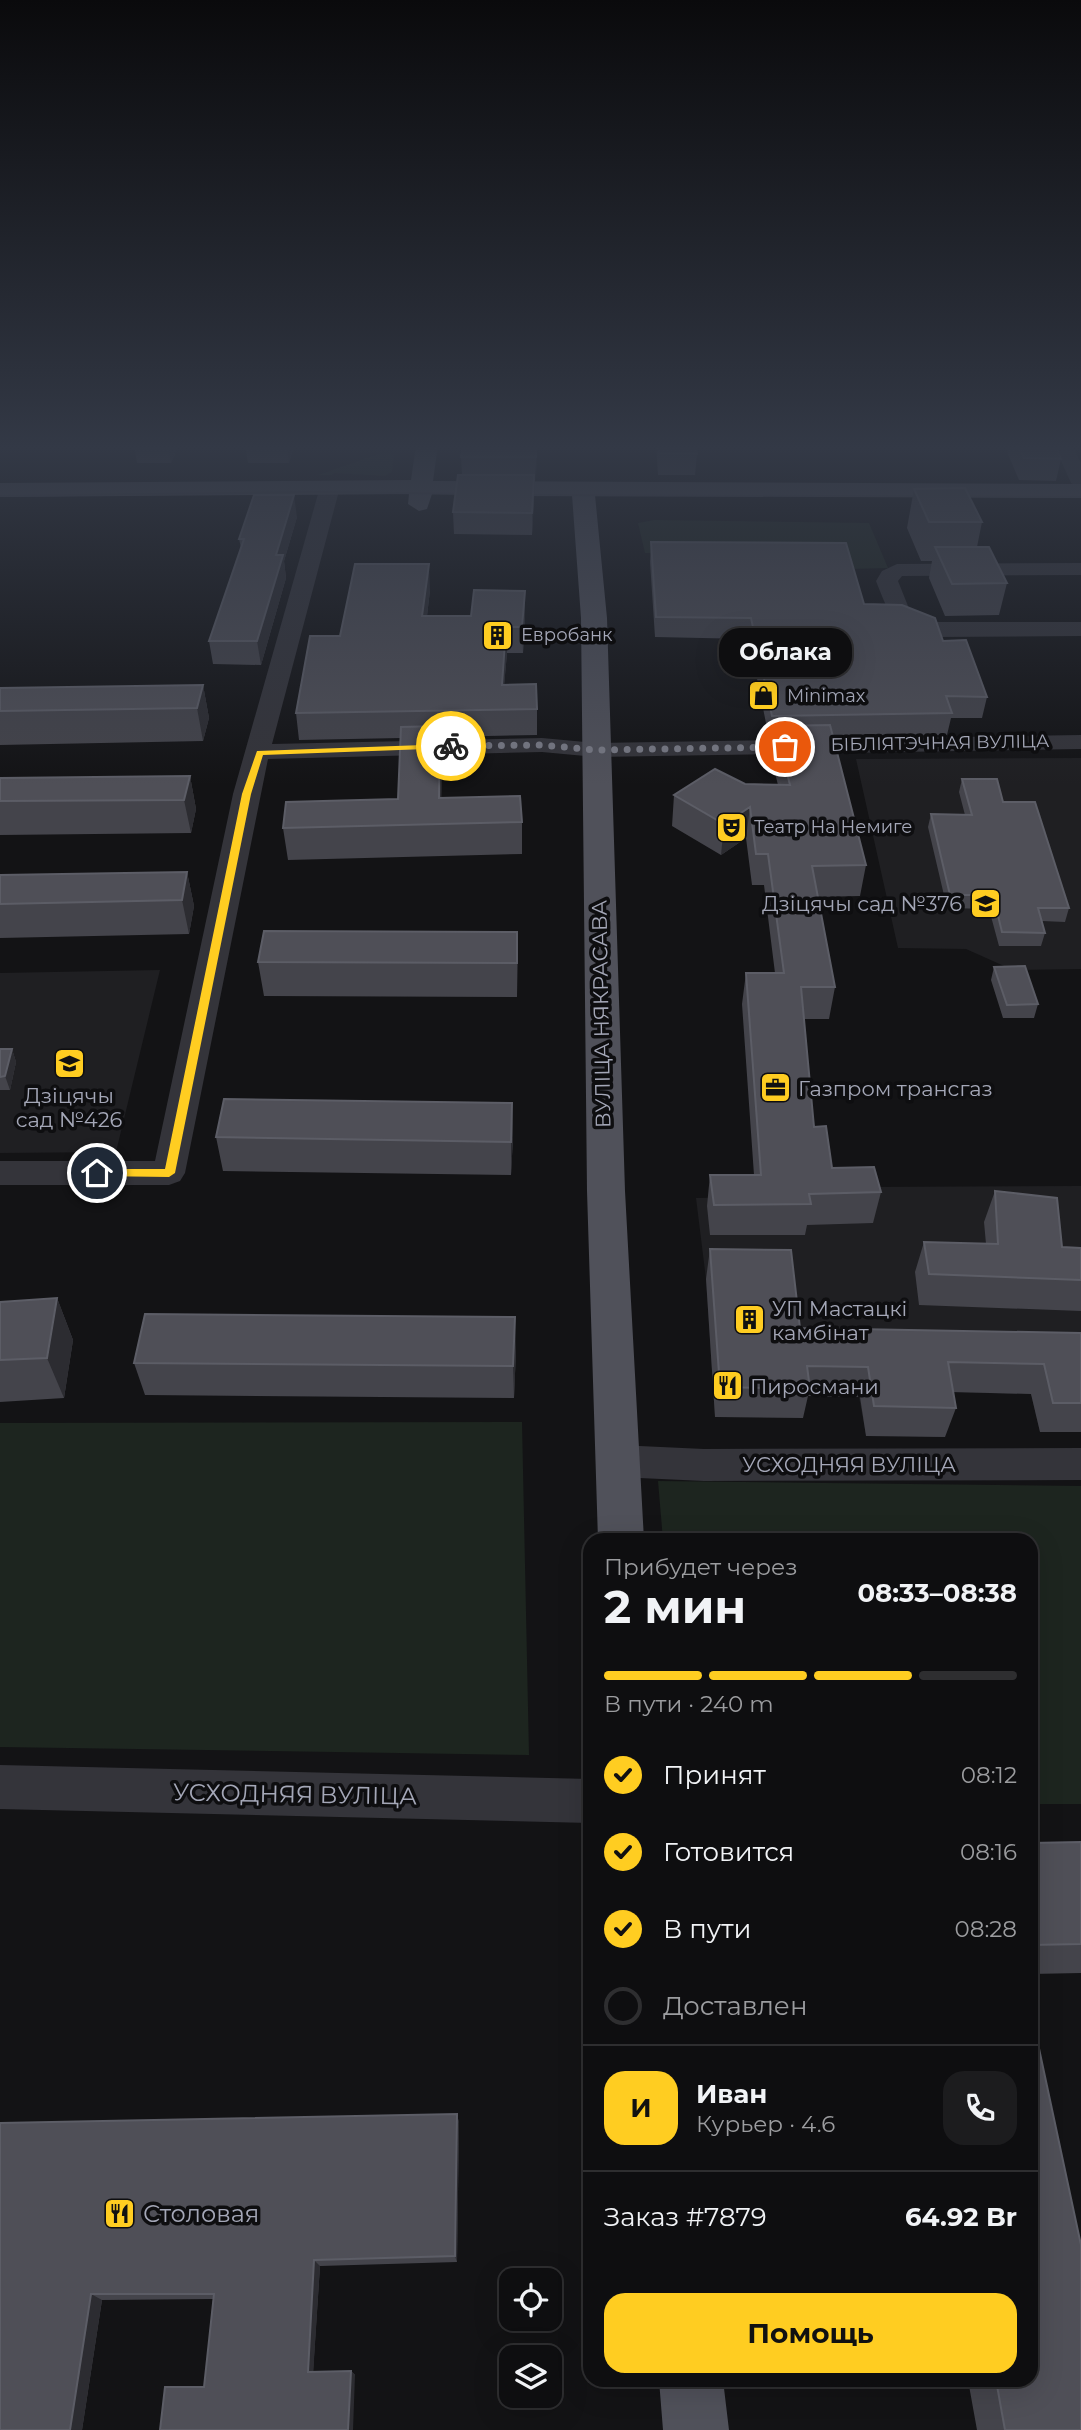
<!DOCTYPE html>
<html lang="ru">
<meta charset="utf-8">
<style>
:root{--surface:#0e0e10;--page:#1c1c1e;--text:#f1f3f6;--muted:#9b9c9f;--line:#2e2e30;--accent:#ffcd21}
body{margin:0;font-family:Montserrat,sans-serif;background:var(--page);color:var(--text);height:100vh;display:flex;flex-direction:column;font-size:26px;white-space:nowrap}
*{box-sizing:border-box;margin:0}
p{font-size:23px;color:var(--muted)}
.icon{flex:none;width:38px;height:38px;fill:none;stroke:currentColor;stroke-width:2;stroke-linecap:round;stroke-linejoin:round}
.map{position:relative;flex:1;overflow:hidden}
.side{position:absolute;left:583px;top:1533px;width:455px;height:854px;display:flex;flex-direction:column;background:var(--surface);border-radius:21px;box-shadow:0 7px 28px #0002,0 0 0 2px var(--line)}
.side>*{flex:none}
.buttons{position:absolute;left:499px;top:2268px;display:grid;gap:14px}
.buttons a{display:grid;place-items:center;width:63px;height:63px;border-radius:14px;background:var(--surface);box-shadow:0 7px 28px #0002,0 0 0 2px var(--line);font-size:35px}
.pin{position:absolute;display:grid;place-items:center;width:60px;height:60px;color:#fff;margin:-30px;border:4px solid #fff;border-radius:50%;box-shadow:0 2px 7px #0007}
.courier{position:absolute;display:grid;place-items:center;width:70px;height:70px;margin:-35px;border:5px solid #ffcd21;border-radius:50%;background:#fff;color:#222;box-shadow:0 2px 9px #0007}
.bubble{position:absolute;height:49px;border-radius:21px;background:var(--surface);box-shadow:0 7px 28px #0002,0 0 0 2px var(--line);font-size:23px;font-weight:700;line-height:49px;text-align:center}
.summary em{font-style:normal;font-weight:700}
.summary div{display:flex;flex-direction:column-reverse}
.summary{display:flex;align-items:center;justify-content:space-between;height:119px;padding:0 21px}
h1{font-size:46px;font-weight:700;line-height:52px}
.bar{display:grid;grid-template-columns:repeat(4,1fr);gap:10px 7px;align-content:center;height:84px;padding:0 21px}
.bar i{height:9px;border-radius:5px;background:var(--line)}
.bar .current{background:var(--accent)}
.bar p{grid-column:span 4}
.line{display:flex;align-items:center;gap:18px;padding:0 21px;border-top:2px solid var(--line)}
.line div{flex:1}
.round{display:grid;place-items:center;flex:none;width:74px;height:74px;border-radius:21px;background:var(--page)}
ol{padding:0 21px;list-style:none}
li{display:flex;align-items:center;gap:21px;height:77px}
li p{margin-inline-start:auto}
li .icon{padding:7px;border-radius:50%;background:var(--accent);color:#111;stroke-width:4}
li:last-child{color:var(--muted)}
li i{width:38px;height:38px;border:4px solid var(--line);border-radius:50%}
.button{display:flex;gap:14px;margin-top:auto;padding:14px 21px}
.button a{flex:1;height:80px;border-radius:21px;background:var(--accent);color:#111;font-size:28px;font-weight:700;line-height:80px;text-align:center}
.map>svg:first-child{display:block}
.built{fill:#1f1f22}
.green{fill:#1d251f}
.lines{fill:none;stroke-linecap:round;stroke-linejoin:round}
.minor{fill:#34343a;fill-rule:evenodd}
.major{fill:#50515a;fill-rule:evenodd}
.tram{stroke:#494a52;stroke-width:2}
.wall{fill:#44444b}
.shaded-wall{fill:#2c2c31}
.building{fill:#4f4f57;stroke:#5c5d66;stroke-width:2}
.route{fill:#ffcd21}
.done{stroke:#71737e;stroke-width:7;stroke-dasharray:0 12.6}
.labels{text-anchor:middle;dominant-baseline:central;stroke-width:7;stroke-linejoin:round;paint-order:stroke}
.far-poi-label{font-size:18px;fill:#a4a7b7;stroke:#0e0e10;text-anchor:start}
.far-street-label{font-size:18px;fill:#a4a7b7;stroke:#0e0e10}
.poi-label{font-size:21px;fill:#a4a7b7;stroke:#0e0e10;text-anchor:start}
.street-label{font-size:21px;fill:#a4a7b7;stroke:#0e0e10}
.near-street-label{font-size:24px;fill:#a4a7b7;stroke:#0e0e10}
.near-poi-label{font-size:24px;fill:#a4a7b7;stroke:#0e0e10;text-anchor:start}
</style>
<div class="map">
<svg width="1081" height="2430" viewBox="0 0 1081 2430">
<rect width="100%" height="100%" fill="#131315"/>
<!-- built -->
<path class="built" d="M1081,758V969L1013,970L966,949L898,948L856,759Z
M160,970L116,1152L0,1153V973Z
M1081,1186V1432H1040L1031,1394L938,1392L945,1437L866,1435L859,1397L801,1396L803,1418L715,1417L706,1279L696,1198L864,1195L866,1187Z"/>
<!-- green -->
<path class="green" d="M381,453L394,454L392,472L385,476L334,473L332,475H318Z
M654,520L869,523L888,568L849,569L845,554L645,553L638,523Z
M522,1422L529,1755L0,1747V1423Z
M658,1481L1081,1486V1804H1031V1540H663Z"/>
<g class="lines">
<!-- minor -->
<path class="minor" d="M1054,445H1072L1081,463V489L1071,483Z
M330,481L340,487L272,744L542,738L596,743L1081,735V749L596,757L542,752L268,759L185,1173L180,1181L169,1185H0V1161H155L233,794L320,487Z
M1081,563V575L902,576L898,581L910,611L928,622H1081V636L933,637C894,628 890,617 876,581L882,571L897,564Z
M618,1445L704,1449L1081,1448V1480L704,1481L618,1477L605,1473L599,1461L605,1449Z
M0,1765L590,1779V1823L0,1809Z"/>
<!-- major -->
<path class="major" d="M416,445H438L433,481L1081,484V498L595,495L607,618L625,1191L644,1540H598L587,1191L581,618L572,495L432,494L427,509L419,511L408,504L409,494L0,497V483L411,480Z
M659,2380H723L729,2430H663Z"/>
<!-- tram -->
<path class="tram" d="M514,495L1081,497
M0,496L314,492L476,494"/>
</g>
<!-- wall -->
<path class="wall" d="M134,445H179L171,463H137Z
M245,445H294L289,463H248Z
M537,445L532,535L454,534L453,512L462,475L461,457Z
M656,445H695L697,454L695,475H658Z
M1006,445H1055L1061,459L1056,481L1019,480L1005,447Z
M914,489L982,522L977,547L1007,583L999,615L945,616L929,578L932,561H921L907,528Z
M297,517L284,561L286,578L261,665L213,664L209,641L241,548L239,539Z
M651,542L864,604L943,641L987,697L982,718H951L947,735L833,736L866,865L860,896L818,897L835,987L829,1019H804L814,1127L832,1168L881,1192L873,1223L807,1225L805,1235H710L707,1206L710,1175H754L742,1004L746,973H775L764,885H752L746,838L721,855L672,826L674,795L745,784L778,785L771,757L774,737L769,738L749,639L655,637L650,562Z
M430,590L427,616H471L525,591V617L523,653H507L504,685L537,709V735L441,737L442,757L441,798L522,822V854L288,860L283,828L398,799L401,738L299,740L296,713L340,636Z
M203,685L209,718L203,741L0,745V688Z
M190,776L196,809L191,833L0,835V778Z
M962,779L1003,802L1069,908L1065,922L1042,921L1045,933L1041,946H999L989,909L947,908L928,827L931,814L965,815L959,792Z
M187,872L194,906L189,934L0,938V875Z
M517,932V997L264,996L258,962Z
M994,967L1038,1004L1034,1018H1003L991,980Z
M0,1049H12L16,1062L10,1090H0Z
M512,1103L513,1137L511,1175L223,1171L216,1137Z
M995,1191L1062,1247L1081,1248V1311L919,1305L915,1272L924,1242L986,1244L984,1222Z
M710,1249L800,1328L1081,1333V1432H1040L1031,1394L953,1392L956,1408L945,1437L866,1436L860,1397L808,1396L803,1418L715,1417L706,1279Z
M57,1298L73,1340L64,1398L0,1402V1302Z
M516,1350L514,1398L145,1395L134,1363Z
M1081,1842V1973L1031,1974V1843Z
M457,2114L459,2123L457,2262L320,2266L313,2372L351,2371L355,2375L204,2387L213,2299L102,2300L82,2430H0V2123Z
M968,2380H1031L1081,2430H977Z"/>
<!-- shaded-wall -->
<path class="shaded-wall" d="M168,445H179L171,463Z
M287,445H294L289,463Z
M537,445V460L536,479V457Z
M534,475V497L532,535V513Z
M294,495L297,517L284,561L286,578L261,665L257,641L276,555Z
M429,564L430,590L424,642L422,616Z
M525,591V617L523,653L522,627Z
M506,627L507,653L502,711V685Z
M203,685L209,718L203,741L197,708Z
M440,726L442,757L441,824L439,798Z
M190,776L196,809L191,833L184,800Z
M750,807L746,838L721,855L724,824Z
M187,872L194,906L189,934L182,900Z
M517,932L518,966L517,997Z
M12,1049L16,1062L10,1090L5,1076Z
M512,1103L513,1137L511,1175V1142Z
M57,1298L73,1340L64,1398L47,1358Z
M515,1317L516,1350L514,1398L513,1366Z
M457,2114L459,2123L457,2262L455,2256Z
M314,2260L320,2266L313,2376L308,2372Z
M91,2294L102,2300L82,2430H70Z
M351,2371L355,2375L353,2430H348Z"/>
<!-- building -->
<path class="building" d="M463,445H536V457H461Z
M658,445H695L697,454L659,453Z
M1018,445H1055L1061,459L1024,458Z
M458,475H534L532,513L453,512Z
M965,488L982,522H929L914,489Z
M254,495H294L276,555H283L257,641H209L244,539H239Z
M651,542L846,543L864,604L902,605L935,618L943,641L966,640L987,697L946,696L952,713L772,716L751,618L656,617Z
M935,547H989L1007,583L952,584Z
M355,564H429L422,616H471L474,590L525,591L522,627H506L502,685L536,684L537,709L296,713L310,636H340Z
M203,685L197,708L0,711V688Z
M830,725L866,865L812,866L835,987H801L814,1127L826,1126L832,1168L874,1167L881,1192L809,1194L811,1204L714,1205L710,1175H761L746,973H784L768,854H756L750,807L724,824L674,795L715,769L745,784L790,785L775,726Z
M440,726L439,798L520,796L522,822L283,828L286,802L398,799L401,727Z
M190,776L184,800L0,801V778Z
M962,779H997L1003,802H1035L1069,908H1038L1045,933L1002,932L993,895H950L931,814L972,815Z
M187,872L182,900L0,904V875Z
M264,931L517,932V963L258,962Z
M1025,966L1038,1004L1007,1005L994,967Z
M0,1049H12L5,1076L0,1077Z
M224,1099L512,1103L511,1142L216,1137Z
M995,1191L1057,1198L1062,1247L1081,1248V1280L929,1274L924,1242L998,1244Z
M710,1249L791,1250L800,1328L1081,1333V1403H1053L1044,1364L948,1362L956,1408L874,1406L868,1367L807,1366L810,1389L720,1387Z
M57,1298L47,1358L0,1360V1302Z
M145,1314L515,1317L513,1366L134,1363Z
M1081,1842V1944L1031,1945V1843Z
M1031,2011L1081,2245V2430H1005L996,2380H1031Z
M457,2114L455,2256L314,2260L308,2372L351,2371L348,2430H160L165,2387H204L214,2294H91L70,2430H0V2123Z"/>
<!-- sky -->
<linearGradient id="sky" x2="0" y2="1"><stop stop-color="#0a0a0c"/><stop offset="0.57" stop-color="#333946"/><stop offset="1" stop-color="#333946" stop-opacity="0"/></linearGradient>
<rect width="1081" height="785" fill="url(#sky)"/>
<!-- route -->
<path class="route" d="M451,744L454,748L263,755L251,794L175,1173L169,1177L93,1176V1170L97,1169H165L242,794L257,751Z"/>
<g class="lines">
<!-- done -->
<path class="done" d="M451,746L542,745L596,750L785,747"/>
</g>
<!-- icons -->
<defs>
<symbol id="building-square" viewBox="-11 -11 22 22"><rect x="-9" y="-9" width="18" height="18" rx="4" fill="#ffcd21" stroke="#0e0e10"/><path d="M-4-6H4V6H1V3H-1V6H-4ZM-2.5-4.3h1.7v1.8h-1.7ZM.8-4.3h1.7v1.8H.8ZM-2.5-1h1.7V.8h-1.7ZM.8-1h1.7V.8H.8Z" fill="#111"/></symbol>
<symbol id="shop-square" viewBox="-11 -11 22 22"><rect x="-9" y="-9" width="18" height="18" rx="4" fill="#ffcd21" stroke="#0e0e10"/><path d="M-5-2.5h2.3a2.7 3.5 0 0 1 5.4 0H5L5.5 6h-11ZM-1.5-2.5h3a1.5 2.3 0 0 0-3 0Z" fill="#111"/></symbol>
<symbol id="theatre-square" viewBox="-11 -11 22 22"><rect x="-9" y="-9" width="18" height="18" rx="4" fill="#ffcd21" stroke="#0e0e10"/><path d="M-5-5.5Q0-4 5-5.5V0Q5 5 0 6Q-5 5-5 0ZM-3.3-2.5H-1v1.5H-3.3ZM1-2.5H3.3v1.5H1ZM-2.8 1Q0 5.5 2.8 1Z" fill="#111"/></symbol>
<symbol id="school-square" viewBox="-11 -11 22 22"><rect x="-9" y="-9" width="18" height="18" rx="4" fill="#ffcd21" stroke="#0e0e10"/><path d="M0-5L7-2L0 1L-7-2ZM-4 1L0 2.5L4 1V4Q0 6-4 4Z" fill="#111"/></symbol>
<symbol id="office-square" viewBox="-11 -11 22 22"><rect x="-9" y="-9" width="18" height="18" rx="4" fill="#ffcd21" stroke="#0e0e10"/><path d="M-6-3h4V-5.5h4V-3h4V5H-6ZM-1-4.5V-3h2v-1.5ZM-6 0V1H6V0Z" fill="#111"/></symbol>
<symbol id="restaurant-square" viewBox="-11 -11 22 22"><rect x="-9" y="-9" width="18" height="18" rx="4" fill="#ffcd21" stroke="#0e0e10"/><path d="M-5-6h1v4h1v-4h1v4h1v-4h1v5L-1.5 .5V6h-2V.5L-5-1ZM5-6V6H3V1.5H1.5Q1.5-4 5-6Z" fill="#111"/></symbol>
</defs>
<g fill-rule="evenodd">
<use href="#building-square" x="480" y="618" width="35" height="35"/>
<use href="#shop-square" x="746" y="678" width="35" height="35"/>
<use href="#theatre-square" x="714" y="810" width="35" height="35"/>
<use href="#school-square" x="968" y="886" width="35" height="35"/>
<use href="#school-square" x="52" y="1046" width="35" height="35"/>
<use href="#office-square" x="758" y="1070" width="35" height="35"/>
<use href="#building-square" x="732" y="1302" width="35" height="35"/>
<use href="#restaurant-square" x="710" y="1368" width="35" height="35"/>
<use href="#restaurant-square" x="102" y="2196" width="35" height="35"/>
</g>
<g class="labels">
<!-- far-poi labels -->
<g class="far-poi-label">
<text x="521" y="635">Евробанк</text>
<text x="787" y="696">Minimax</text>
<text x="754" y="827">Театр На Немиге</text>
</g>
<!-- far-street labels -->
<g class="far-street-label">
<text transform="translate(940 743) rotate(-1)">БІБЛІЯТЭЧНАЯ ВУЛІЦА</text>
</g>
<!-- poi labels -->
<g class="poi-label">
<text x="962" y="903" text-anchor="end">Дзіцячы сад №376</text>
<text x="798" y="1088">Газпром трансгаз</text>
<text x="69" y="1095" text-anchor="middle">Дзіцячы<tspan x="69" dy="24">сад №426</tspan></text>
<text x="772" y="1308">УП Мастацкі<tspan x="772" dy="24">камбінат</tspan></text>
<text x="750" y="1386">Пиросмани</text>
</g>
<!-- street labels -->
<g class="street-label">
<text transform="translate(601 1014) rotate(-91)">ВУЛІЦА НЯКРАСАВА</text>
<text x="849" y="1464">УСХОДНЯЯ ВУЛІЦА</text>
</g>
<!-- near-street labels -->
<g class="near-street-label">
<text transform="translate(295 1794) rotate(1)">УСХОДНЯЯ ВУЛІЦА</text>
</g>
<!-- near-poi labels -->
<g class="near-poi-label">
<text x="143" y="2213">Столовая</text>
</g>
</g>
</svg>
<div class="buttons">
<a><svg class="icon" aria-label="locate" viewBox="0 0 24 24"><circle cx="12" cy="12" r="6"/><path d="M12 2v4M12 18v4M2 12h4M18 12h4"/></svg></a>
<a><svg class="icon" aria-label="layers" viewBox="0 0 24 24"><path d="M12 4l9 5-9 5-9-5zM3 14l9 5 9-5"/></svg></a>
</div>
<div class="pin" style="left:785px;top:747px;background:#ea580c"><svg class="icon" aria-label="bag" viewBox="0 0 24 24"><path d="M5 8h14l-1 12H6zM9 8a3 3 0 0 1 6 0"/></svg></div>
<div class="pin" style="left:97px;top:1173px;background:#1f2937"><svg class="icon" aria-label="home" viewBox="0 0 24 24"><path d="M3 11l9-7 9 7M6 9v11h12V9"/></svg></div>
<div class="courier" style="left:451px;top:746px"><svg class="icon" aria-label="bike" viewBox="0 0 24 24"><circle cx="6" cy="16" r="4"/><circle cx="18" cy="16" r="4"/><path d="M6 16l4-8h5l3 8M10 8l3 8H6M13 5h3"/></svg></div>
<div class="bubble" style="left:719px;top:628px;width:133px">Облака</div>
<section class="side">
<div class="summary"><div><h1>2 мин</h1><p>Прибудет через</p></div><em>08:33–08:38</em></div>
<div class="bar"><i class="current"></i><i class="current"></i><i class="current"></i><i></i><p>В пути · 240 m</p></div>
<ol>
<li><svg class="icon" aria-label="check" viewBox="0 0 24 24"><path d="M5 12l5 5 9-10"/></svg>Принят<p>08:12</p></li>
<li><svg class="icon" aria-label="check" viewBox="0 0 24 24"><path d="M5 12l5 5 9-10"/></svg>Готовится<p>08:16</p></li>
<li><svg class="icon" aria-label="check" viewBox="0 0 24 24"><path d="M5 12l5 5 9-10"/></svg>В пути<p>08:28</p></li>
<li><i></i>Доставлен</li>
</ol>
<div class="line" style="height:126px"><b class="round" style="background:var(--accent);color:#111">И</b><div><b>Иван</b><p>Курьер · 4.6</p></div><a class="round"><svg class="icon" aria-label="phone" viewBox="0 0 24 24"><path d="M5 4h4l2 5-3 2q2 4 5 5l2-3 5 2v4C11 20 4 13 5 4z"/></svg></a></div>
<div class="line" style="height:91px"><div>Заказ #7879</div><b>64.92 Br</b></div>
<div class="button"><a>Помощь</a></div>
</section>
</div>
